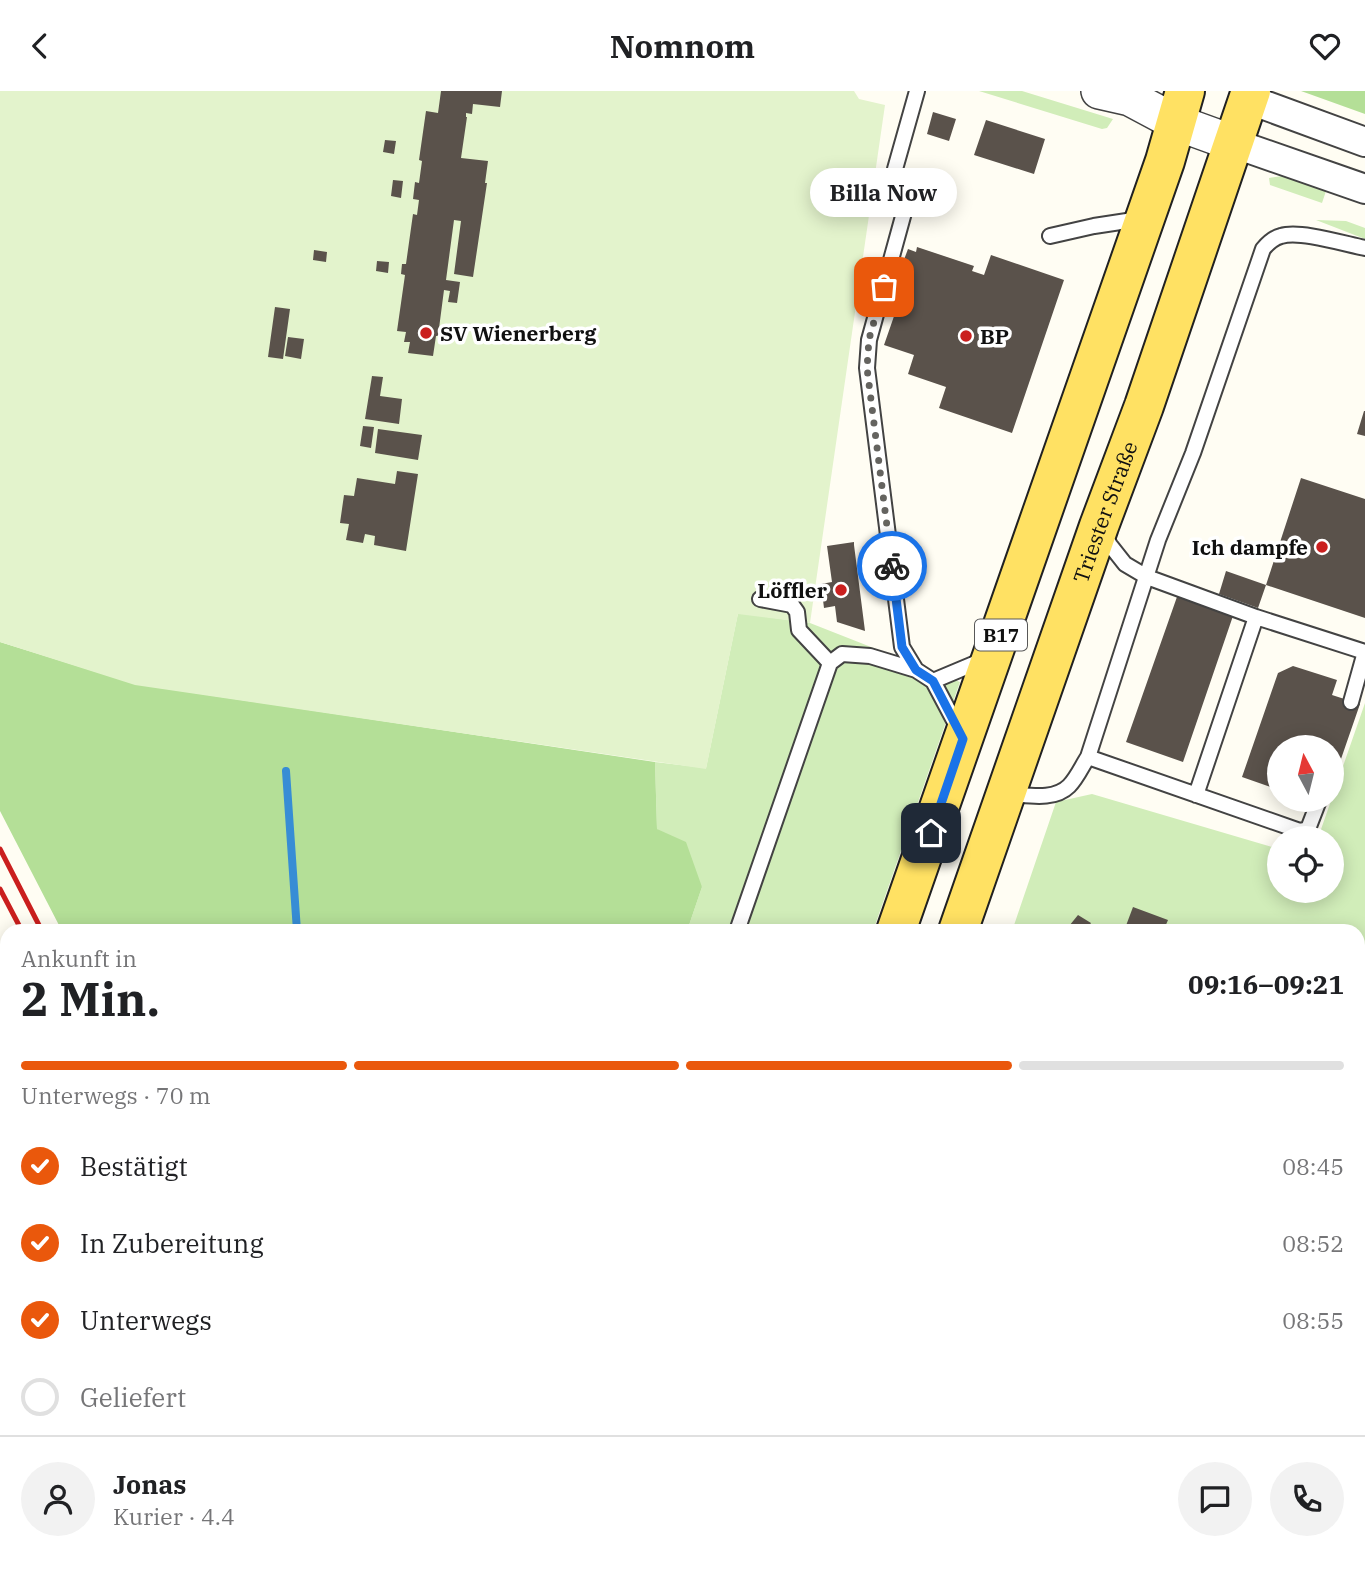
<!DOCTYPE html>
<html lang="de">
<meta charset="utf-8">
<style>
:root{--surface:#fff;--page:#f2f2f2;--text:#202124;--muted:#757577;--line:#e0e0e0;--accent:#ea580c}
body{margin:0;font-family:"IBM Plex Serif",serif;background:var(--page);color:var(--text);height:100vh;display:flex;flex-direction:column;font-size:26px;white-space:nowrap}
*{box-sizing:border-box;margin:0}
p{font-size:23px;color:var(--muted)}
.icon{flex:none;width:38px;height:38px;fill:none;stroke:currentColor;stroke-width:2;stroke-linecap:round;stroke-linejoin:round}
.map{position:relative;flex:1;overflow:hidden}
.details{position:absolute;left:0px;top:833px;width:1365px;height:651px;display:flex;flex-direction:column;background:var(--surface);border-radius:21px 21px 0 0;box-shadow:0 4px 18px #0003}
.details>*{flex:none}
.needle{width:46px;rotate:353deg}
.controls{position:absolute;left:1267px;top:644px;display:grid;gap:14px}
.controls a{display:grid;place-items:center;width:77px;height:77px;border-radius:50%;background:var(--surface);box-shadow:0 4px 18px #0003;font-size:35px}
.pin{position:absolute;display:grid;place-items:center;width:60px;height:60px;color:#fff;margin:-30px;border-radius:14px;box-shadow:0 4px 10px #0006}
.courier{position:absolute;display:grid;place-items:center;width:70px;height:70px;margin:-35px;border:5px solid #1a73e8;border-radius:50%;background:#fff;color:#222;box-shadow:0 2px 9px #0007}
.bubble{position:absolute;height:49px;border-radius:24px;background:var(--surface);box-shadow:0 4px 18px #0003;font-size:23px;font-weight:700;line-height:49px;text-align:center}
.overview em{font-style:normal;font-weight:700}
.overview div{display:flex;flex-direction:column-reverse}
.overview{display:flex;align-items:center;justify-content:space-between;height:119px;padding:0 21px}
h1{font-size:46px;font-weight:700;line-height:52px}
.bar{display:grid;grid-template-columns:repeat(4,1fr);gap:10px 7px;align-content:center;height:84px;padding:0 21px}
.bar i{height:9px;border-radius:5px;background:var(--line)}
.bar .on{background:var(--accent)}
.bar p{grid-column:span 4}
.line{display:flex;align-items:center;gap:18px;padding:0 21px;border-top:2px solid var(--line)}
.line div{flex:1}
.round{display:grid;place-items:center;flex:none;width:74px;height:74px;border-radius:37px;background:var(--page)}
ol{padding:0 21px;list-style:none}
li{display:flex;align-items:center;gap:21px;height:77px}
li p{margin-inline-start:auto}
li .icon{padding:7px;border-radius:50%;background:var(--accent);color:#fff;stroke-width:4}
li:last-child{color:var(--muted)}
li i{width:38px;height:38px;border:4px solid var(--line);border-radius:50%}
header{display:flex;justify-content:space-between;align-items:center;height:91px;padding:0 21px;background:var(--surface);font-size:32px;font-weight:700}
.map>svg:first-child{display:block}
.industrial{fill:#eee4ef}
.green{fill:#d1edb9}
.forest{fill:#b4df97}
.pitch{fill:#e3f3cc}
.water{fill:#b4dcfa;stroke:#378dd5;stroke-width:2}
.lines{fill:none;stroke-linecap:round;stroke-linejoin:round}
.stream{stroke:#378dd5;stroke-width:8}
.building{fill:#5a524b}
.service-casing{stroke:#434343;stroke-width:18}
.minor-casing{stroke:#434343;stroke-width:32}
.tertiary-casing{stroke:#434343;stroke-width:38}
.primary-casing{stroke:#212121;stroke-width:42}
.service{stroke:#fff;stroke-width:14}
.minor{stroke:#fff;stroke-width:28}
.tertiary{stroke:#fff;stroke-width:35}
.primary{stroke:#ffe163;stroke-width:38}
.tram{stroke:#ca1f1e;stroke-width:2}
.rail{stroke:#ca1f1e;stroke-width:5}
.done{stroke:#64635f;stroke-width:7;stroke-dasharray:0 12.6}
.route{stroke:#1a73e8;stroke-width:9}
.poi-dot{fill:#ca1f1e;stroke:#fff;stroke-width:2.5}
.labels{text-anchor:middle;dominant-baseline:central;stroke-width:7;stroke-linejoin:round;paint-order:stroke}
.shield{fill:#fff;stroke:#585858;stroke-width:2}
.shield-label{font-size:19px;font-weight:bold;fill:#101010}
.poi-label{font-size:21px;font-weight:bold;fill:#101010;stroke:#fff;text-anchor:start}
.street-label{font-size:21px;fill:#101010;stroke:#fff}
</style>
<header><svg class="icon" aria-label="back" viewBox="0 0 24 24"><path d="M15 5l-7 7 7 7"/></svg>Nomnom<svg class="icon" aria-label="heart" viewBox="0 0 24 24"><path d="M12 20l-8-8c-3-5 5-10 8-4 3-6 11-1 8 4z"/></svg></header>
<div class="map">
<svg width="1365" height="1484" viewBox="0 0 1365 1484">
<rect width="100%" height="100%" fill="#fffdf3"/>
<!-- industrial -->
<path class="industrial" d="M0,1177L7,1191V1477H157L160,1484H0Z"/>
<!-- green -->
<path class="green" d="M979,0H1022L1113,28L1107,37L1102,38Z
M1290,84L1327,97L1322,112L1270,94L1269,87Z
M1316,129L1346,130L1365,137V148Z
M738,522L810,532L960,591L873,840H687L702,796L657,738L655,671L706,677Z
M1365,612V1484H771L773,1477H1358V840H1012L1056,711L1092,703L1279,758V800H1332V747H1318Z
M453,1477H649L646,1484H459Z"/>
<!-- forest -->
<path class="forest" d="M1301,0H1365V23Z
M0,551L135,593L655,671L657,738L686,751L702,796L687,840H62L0,720Z
M0,1043L7,1056V1191L0,1177Z
M157,1477H226L230,1484H160Z
M278,1477H321L326,1484H281Z"/>
<!-- pitch -->
<path class="pitch" d="M0,0H854L859,8L885,14L810,532L738,523L706,678L135,594L0,551Z"/>
<!-- water -->
<path class="water" d="M0,1282L7,1284V1438L0,1436Z
M1358,1472L1365,1476V1484H1025V1477H1358Z"/>
<g class="lines">
<!-- stream -->
<path class="stream" d="M286,680L297,840
M556,1484L559,1477"/>
</g>
<!-- building -->
<path class="building" d="M441,0H502L500,16L473,13L472,23L466,22V26H467L461,67L488,70L485,92H487L473,186L454,183L461,130L454,129L446,189L460,191L457,212L448,211L450,200L444,199L438,245H436L433,265L408,262L410,251H404L406,241L397,240L405,184L401,183L402,173H406L413,123L417,124L419,109L413,108L415,91L419,92L422,70L419,69L426,20L438,22Z
M933,21L956,28L949,50L927,43Z
M986,29L1045,48L1034,83L974,64Z
M385,49L396,50L394,63L383,61Z
M393,89L403,90L401,107L391,105Z
M917,156L974,175L972,180L984,184L991,164L1064,189L1012,342L939,317L946,296L908,283L914,264L884,254L908,185L899,182L908,158L916,161Z
M314,159L327,161L326,171L313,169Z
M377,170L389,171L388,182L376,180Z
M275,216L290,218L283,268L268,266Z
M288,246L304,248L301,268L285,265Z
M372,285L383,286L380,305L402,308L399,333L365,328Z
M1364,320H1365V345L1357,343Z
M363,335L374,336L371,357L360,355Z
M378,338L422,344L418,369L375,362Z
M397,380L418,383L406,460L374,454L375,445L365,443L363,452L346,449L349,433L340,432L344,404L354,405L357,387L395,393Z
M1301,387L1365,408V527L1266,494Z
M854,451V454L865,540L837,531L835,515L824,517L821,493L832,491L827,455Z
M1226,480L1266,494L1258,517L1219,503Z
M1178,503L1234,522L1183,671L1126,651Z
M1293,575L1337,589L1332,604L1360,613L1332,694V656H1279V699L1242,686L1278,582Z
M1133,816L1168,829L1165,836L1174,840H1124Z
M1078,824L1091,832L1086,840H1065Z
M1358,891L1365,893V931L1359,935L1358,934Z
M1365,987V1009L1358,1007Z
M1358,1082L1365,1085L1359,1110H1358Z
M1358,1219L1365,1222V1233L1358,1231Z
M1365,1275V1306L1358,1303V1291Z
M1358,1410L1365,1413V1432L1358,1446Z
M823,1477H875L873,1484H831L832,1481Z
M957,1477H992L993,1484H958Z"/>
<g class="lines">
<defs>
<path id="service" d="M917,0L895,78L905,118L869,249L867,277L902,556L916,579L933,590L959,639
M1050,145L1094,135L1140,128
M1102,441L1110,454L1125,473L1147,486L1256,526L1365,561
M760,508L792,514L797,521L799,539L830,572
M933,590L983,569
M1351,611L1365,561
M1088,666L1300,740L1308,738L1318,712
M1009,703C1028,704 1054,710 1069,695C1077,687 1082,675 1088,666L1158,449L1193,362L1263,158C1268,152 1273,147 1281,145C1300,139 1345,153 1365,157
M1196,704L1256,526
M737,840L830,572L842,563L870,565L916,579
M0,1222L7,1235
M139,1477L143,1484
M914,1477V1484"/>
<path id="minor" d="M1248,8L1365,51
M1233,52L1365,98"/>
<path id="tertiary" d="M1099,0L1130,7L1175,31L1233,52"/>
<g id="primary">
<path d="M896,840L1165,70L1185,0"/>
<path id="s1" d="M958,840L1099,435L1144,315L1251,0"/>
<path d="M672,1484L674,1477"/>
<path d="M733,1484L735,1477"/>
</g>
</defs>
<!-- service casing -->
<use href="#service" class="service-casing"/>
<!-- minor casing -->
<use href="#minor" class="minor-casing"/>
<!-- tertiary casing -->
<use href="#tertiary" class="tertiary-casing"/>
<!-- primary casing -->
<use href="#primary" class="primary-casing"/>
<!-- service -->
<use href="#service" class="service"/>
<!-- minor -->
<use href="#minor" class="minor"/>
<!-- tertiary -->
<use href="#tertiary" class="tertiary"/>
<!-- primary -->
<use href="#primary" class="primary"/>
<!-- tram -->
<path class="tram" d="M0,960L7,974
M0,996L7,1010
M248,1477L251,1484
M266,1477L270,1484"/>
<!-- rail -->
<path class="rail" d="M0,758L42,840
M0,798L22,840
M0,860L7,874
M0,899L7,912
M337,1477L343,1484
M361,1477L367,1484
M403,1477L409,1484
M428,1477L433,1484"/>
</g>
<g class="lines">
<!-- done -->
<path class="done" d="M884,196L869,248L867,277L892,475"/>
<!-- route -->
<path class="route" d="M892,475L902,556L916,579L933,590L963,648L931,742"/>
</g>
<!-- markers -->
<g class="poi-dot">
<circle cx="426" cy="242" r="7"/>
<circle cx="966" cy="245" r="7"/>
<circle cx="1322" cy="456" r="7"/>
<circle cx="841" cy="499" r="7"/>
</g>
<g class="labels">
<!-- shield labels -->
<rect class="shield" x="975" y="528.5" width="52" height="31" rx="5"/>
<g class="shield-label">
<text x="1001" y="544">B17</text>
</g>
<!-- poi labels -->
<g class="poi-label">
<text x="440" y="242">SV Wienerberg</text>
<text x="980" y="245">BP</text>
<text x="1308" y="456" text-anchor="end">Ich dampfe</text>
<text x="827" y="499" text-anchor="end">Löffler</text>
</g>
<!-- street labels -->
<g class="street-label">
<text stroke="none"><textPath href="#s1" startOffset="444">Triester Straße</textPath></text>
</g>
</g>
</svg>
<div class="controls">
<a><svg class="needle" viewBox="-14 -14 28 28"><path d="M0-13l5 13h-10z" fill="#e53935"/><path d="M0 13l5-13h-10z" fill="#757577"/></svg></a>
<a><svg class="icon" aria-label="locate" viewBox="0 0 24 24"><circle cx="12" cy="12" r="6"/><path d="M12 2v4M12 18v4M2 12h4M18 12h4"/></svg></a>
</div>
<div class="pin" style="left:884px;top:196px;background:#ea580c"><svg class="icon" aria-label="bag" viewBox="0 0 24 24"><path d="M5 8h14l-1 12H6zM9 8a3 3 0 0 1 6 0"/></svg></div>
<div class="pin" style="left:931px;top:742px;background:#1f2937"><svg class="icon" aria-label="home" viewBox="0 0 24 24"><path d="M3 11l9-7 9 7M6 9v11h12V9"/></svg></div>
<div class="courier" style="left:892px;top:475px"><svg class="icon" aria-label="bike" viewBox="0 0 24 24"><circle cx="6" cy="16" r="4"/><circle cx="18" cy="16" r="4"/><path d="M6 16l4-8h5l3 8M10 8l3 8H6M13 5h3"/></svg></div>
<div class="bubble" style="left:810px;top:77px;width:147px">Billa Now</div>
<section class="details">
<div class="overview"><div><h1>2 Min.</h1><p>Ankunft in</p></div><em>09:16–09:21</em></div>
<div class="bar"><i class="on"></i><i class="on"></i><i class="on"></i><i></i><p>Unterwegs · 70 m</p></div>
<ol>
<li><svg class="icon" aria-label="check" viewBox="0 0 24 24"><path d="M5 12l5 5 9-10"/></svg>Bestätigt<p>08:45</p></li>
<li><svg class="icon" aria-label="check" viewBox="0 0 24 24"><path d="M5 12l5 5 9-10"/></svg>In Zubereitung<p>08:52</p></li>
<li><svg class="icon" aria-label="check" viewBox="0 0 24 24"><path d="M5 12l5 5 9-10"/></svg>Unterwegs<p>08:55</p></li>
<li><i></i>Geliefert</li>
</ol>
<div class="line" style="height:126px"><a class="round"><svg class="icon" aria-label="person" viewBox="0 0 24 24"><circle cx="12" cy="8" r="4"/><path d="M4 21q1-7 8-7t8 7"/></svg></a><div><b>Jonas</b><p>Kurier · 4.4</p></div><a class="round"><svg class="icon" aria-label="chat" viewBox="0 0 24 24"><path d="M4 5h16v11H9l-5 4z"/></svg></a><a class="round"><svg class="icon" aria-label="phone" viewBox="0 0 24 24"><path d="M5 4h4l2 5-3 2q2 4 5 5l2-3 5 2v4C11 20 4 13 5 4z"/></svg></a></div>
</section>
</div>
